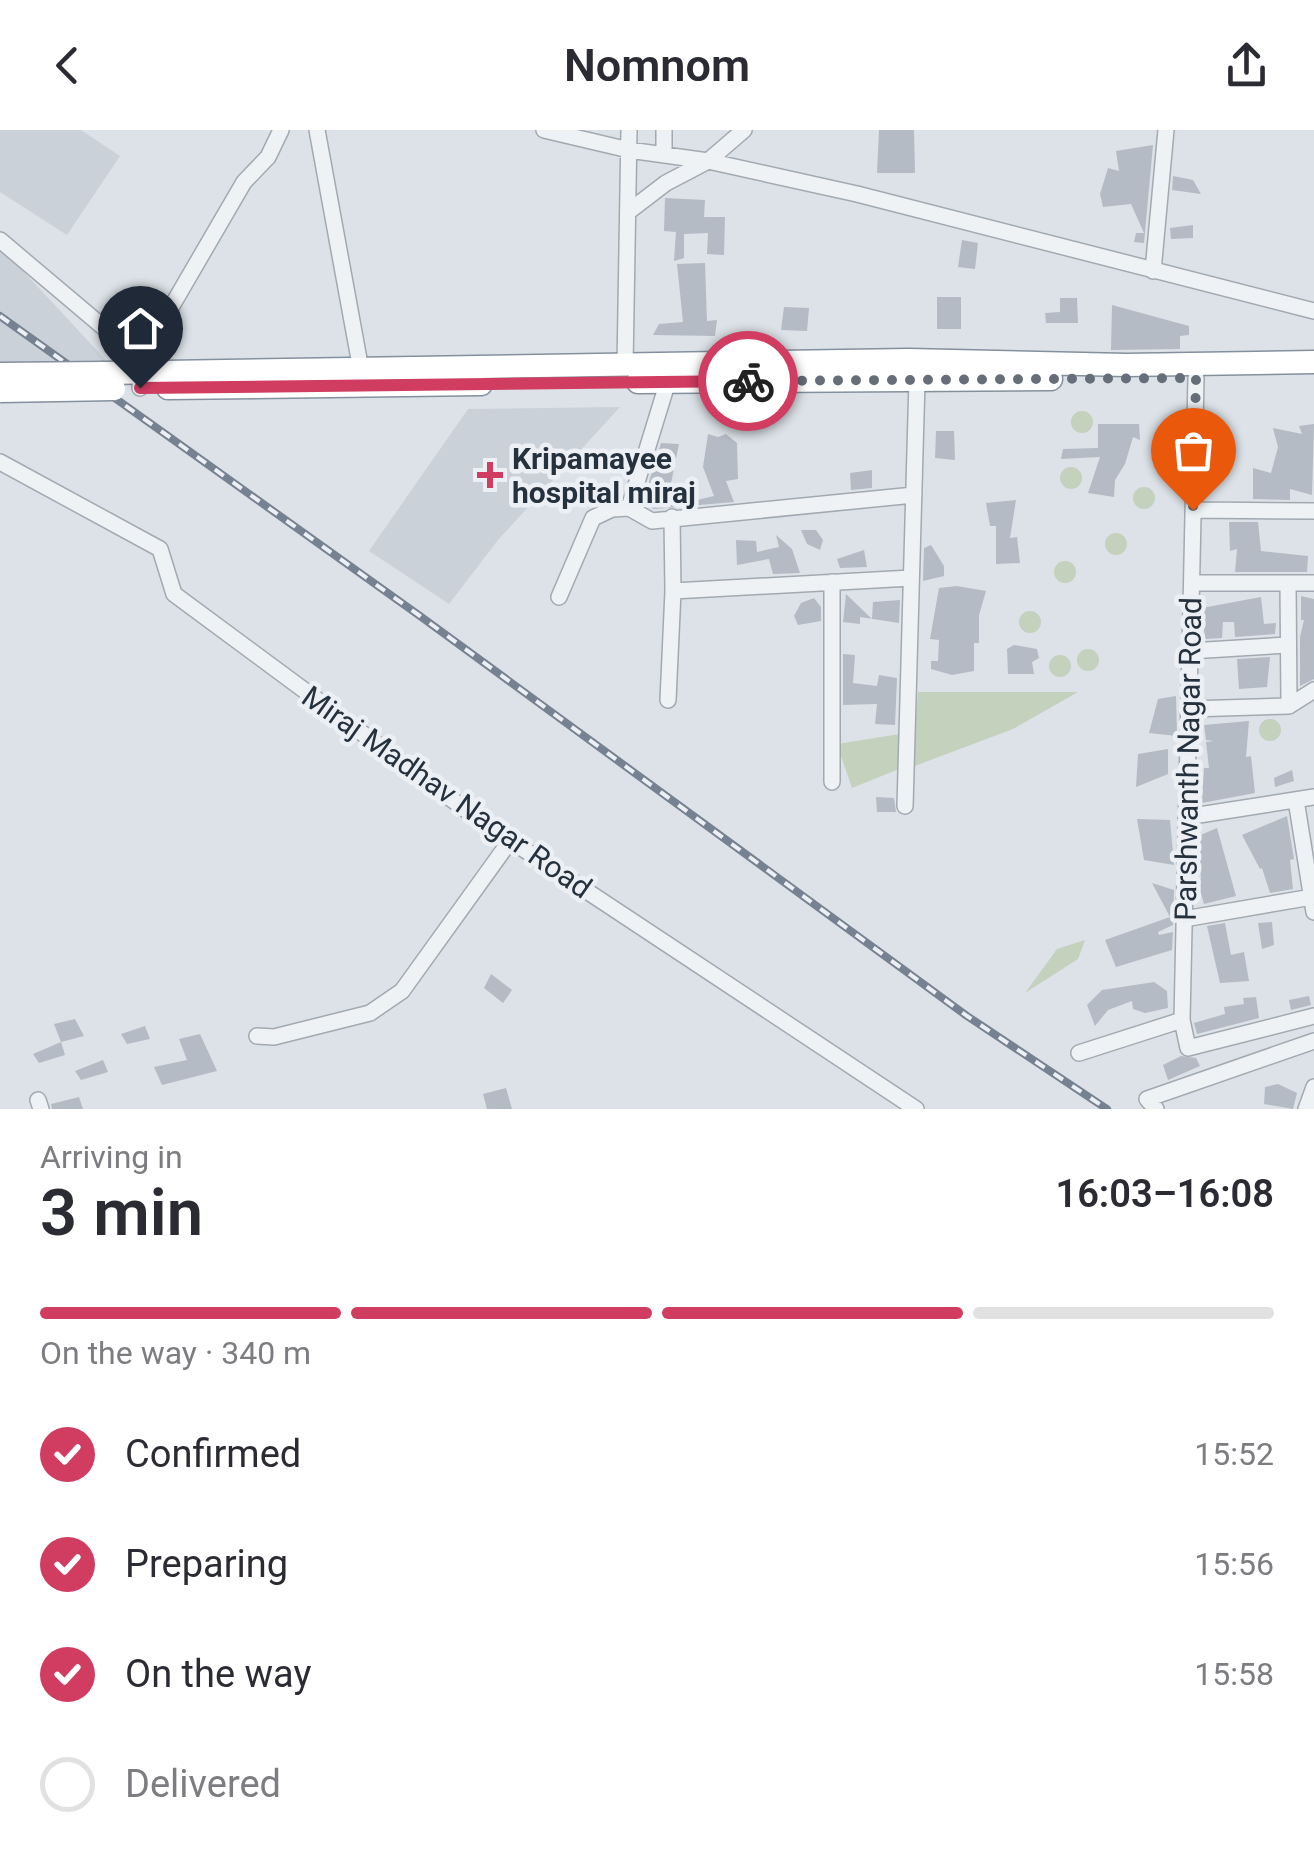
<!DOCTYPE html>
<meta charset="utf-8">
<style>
:root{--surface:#fff;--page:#f7f7f7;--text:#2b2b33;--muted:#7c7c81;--line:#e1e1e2;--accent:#d13c61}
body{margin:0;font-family:Roboto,sans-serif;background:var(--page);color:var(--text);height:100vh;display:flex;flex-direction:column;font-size:38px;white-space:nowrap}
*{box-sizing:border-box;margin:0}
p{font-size:32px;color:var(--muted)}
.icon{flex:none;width:55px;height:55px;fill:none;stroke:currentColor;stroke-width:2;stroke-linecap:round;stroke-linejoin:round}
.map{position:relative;height:979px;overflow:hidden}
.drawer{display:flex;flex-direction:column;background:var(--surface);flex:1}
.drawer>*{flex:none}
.pin{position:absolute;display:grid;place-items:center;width:85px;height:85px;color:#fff;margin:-102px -42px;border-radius:50% 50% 50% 0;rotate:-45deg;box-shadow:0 0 10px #0007}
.pin .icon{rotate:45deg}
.courier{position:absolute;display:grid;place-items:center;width:100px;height:100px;margin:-50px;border:8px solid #d13c61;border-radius:50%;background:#fff;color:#222;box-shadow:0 2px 12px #0007}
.summary em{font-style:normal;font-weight:600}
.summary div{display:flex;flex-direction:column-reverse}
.summary{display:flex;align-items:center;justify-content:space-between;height:170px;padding:0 40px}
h1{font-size:65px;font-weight:600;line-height:75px}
.bar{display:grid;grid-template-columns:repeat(4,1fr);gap:15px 10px;align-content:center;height:120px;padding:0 40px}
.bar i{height:12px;border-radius:8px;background:var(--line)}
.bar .current{background:var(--accent)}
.bar p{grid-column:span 4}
ol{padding:0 40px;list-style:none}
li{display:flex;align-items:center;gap:30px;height:110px}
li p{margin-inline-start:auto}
li .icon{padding:10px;border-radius:50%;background:var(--accent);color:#fff;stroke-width:4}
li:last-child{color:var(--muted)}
li i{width:55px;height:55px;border:5px solid var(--line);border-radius:50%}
header{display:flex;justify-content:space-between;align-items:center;height:130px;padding:0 40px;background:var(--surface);font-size:45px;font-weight:600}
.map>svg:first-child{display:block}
.built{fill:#cad1d9}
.green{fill:#c4d1bd}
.building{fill:#b4bbc4}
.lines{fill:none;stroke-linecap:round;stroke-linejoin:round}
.minor-casing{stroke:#a2a9b1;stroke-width:18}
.highway-casing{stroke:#84909e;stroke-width:25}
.minor{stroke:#eff2f5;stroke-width:15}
.highway{stroke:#fff;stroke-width:22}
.rail-casing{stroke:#768291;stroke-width:8}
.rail{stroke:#ecf0f5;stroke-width:4;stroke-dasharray:11;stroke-linecap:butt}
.highway-bridge-casing{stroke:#84909e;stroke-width:25;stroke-linecap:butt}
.highway-bridge{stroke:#fff;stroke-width:22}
.done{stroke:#666f79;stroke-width:10;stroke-dasharray:0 18}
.route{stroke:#d13c61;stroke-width:12}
.poi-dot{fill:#d13c61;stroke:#ecf0f5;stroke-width:4}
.labels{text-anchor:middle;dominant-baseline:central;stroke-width:9;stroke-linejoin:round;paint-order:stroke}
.poi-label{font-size:30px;font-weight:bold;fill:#26313e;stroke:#ecf0f5;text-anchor:start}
.street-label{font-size:30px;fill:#26313e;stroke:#ecf0f5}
</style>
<header><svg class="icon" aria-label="back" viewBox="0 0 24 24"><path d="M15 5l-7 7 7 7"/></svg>Nomnom<svg class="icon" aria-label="share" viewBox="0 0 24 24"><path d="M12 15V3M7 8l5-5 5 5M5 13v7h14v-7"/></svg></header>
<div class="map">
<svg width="1314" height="979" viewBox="0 0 1314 979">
<rect width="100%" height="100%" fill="#dce2e7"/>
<!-- built -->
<path class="built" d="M0,0H81L120,26L67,105L0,62Z
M0,122L12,129L116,241L0,239Z
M620,277L498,410L449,474L369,421L468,279Z"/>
<!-- green -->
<path class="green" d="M1071 292a11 11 0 1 1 22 0a11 11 0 1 1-22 0Z
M1060 348a11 11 0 1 1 22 0a11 11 0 1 1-22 0Z
M1133 368a11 11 0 1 1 22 0a11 11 0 1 1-22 0Z
M1105 414a11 11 0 1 1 22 0a11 11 0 1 1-22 0Z
M1054 442a11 11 0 1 1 22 0a11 11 0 1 1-22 0Z
M1019 492a11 11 0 1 1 22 0a11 11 0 1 1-22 0Z
M1077 530a11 11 0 1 1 22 0a11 11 0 1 1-22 0Z
M1049 536a11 11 0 1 1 22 0a11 11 0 1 1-22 0Z
M918,562H1078L1013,599L912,637Z
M1259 600a11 11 0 1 1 22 0a11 11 0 1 1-22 0Z
M900,604L899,639L852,658L837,614Z
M1085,810L1078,829L1025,863L1057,819Z"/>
<!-- building -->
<path class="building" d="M879,0H914L915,43H877Z
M1153,15L1144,113L1134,112L1136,103H1144L1131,74L1103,77L1100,64L1108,38L1119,41L1116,21Z
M1173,46L1193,50L1201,64L1172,60Z
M665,68L705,70L704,87H725L724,125L707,124L708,103L684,104V128L674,131L676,102L664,101Z
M1193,95V108L1171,109L1170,98Z
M962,110L978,113L975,139L958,137Z
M705,133L707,191L717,190L715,206L653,205L659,194L683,192L677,134Z
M937,167H961V199H937Z
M1060,168H1077L1078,193H1046L1045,183L1060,182Z
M1112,175L1189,196V205L1180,206V219L1111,220Z
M784,177L809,178L807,201L781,200Z
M1098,294H1139L1140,310L1133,307L1125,334L1115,350L1114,367L1088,363L1100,327L1061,329L1063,319L1098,318Z
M1314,294L1312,365L1290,359V370L1253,369V338L1271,343L1278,317L1273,298L1302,304L1299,296Z
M936,301H954L955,330L935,328Z
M708,304L718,307L726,304L737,313L738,349L726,351L734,372L654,379L642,373L661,357L648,355L661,313L679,314L668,368L697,370L714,366L703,337Z
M872,340V358L851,360L850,343Z
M1016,370L1010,408L1017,407L1020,433L996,434V396H990L986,373Z
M1229,392H1258L1261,421L1308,426L1307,442H1235L1237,419L1230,421Z
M801,400H816L823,410L820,420L807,414Z
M776,405L792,419L800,443L773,444L769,429L737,435L736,410L756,411L757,422L779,417Z
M931,415L944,436V446L923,451L924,418Z
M864,420L867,437L840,438L837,429Z
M957,456L986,461L979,485V513H974V541L952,545L931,539V531H938L939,510L930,509L939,458Z
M846,464L872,489L873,472L900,470L899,493L860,487V494L843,492Z
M1301,466L1314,469V549L1300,556V507L1304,490H1301Z
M1261,467L1264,494L1276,493L1275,504L1235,507L1234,492H1223L1222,508L1205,509L1202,478Z
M814,468L821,477V491L798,495L794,486L801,473Z
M1014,515L1037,519L1039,528L1032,532L1034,544H1008L1007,519Z
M843,524L855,525L853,553L877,556L879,545L897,548L895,595L875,594L877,574L843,575Z
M1270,527L1267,557L1239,559L1237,529Z
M1176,566L1177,606L1149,603L1158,569Z
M1249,591L1246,627L1251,626L1255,663L1202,673L1204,638H1209L1206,612L1214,611L1206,610L1204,595Z
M1168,619V644L1136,657L1138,624Z
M1292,640L1294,651L1275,657L1274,648Z
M876,667L894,668L896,682H877Z
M1287,686L1294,729L1290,730L1293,759L1270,763L1262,738L1260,739L1242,705Z
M1137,689L1170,690L1174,735L1144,730Z
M1217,698L1236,766L1204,774L1197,750L1201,749L1198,706Z
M1152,753L1174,760L1173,795L1158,802L1159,805L1173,802L1172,820L1116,837L1105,810L1170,787Z
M1272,792L1274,815L1262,819L1258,793Z
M1225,793L1231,825L1244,822L1249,851L1220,853L1207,796Z
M491,844L512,860L503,873L484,858Z
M1154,852L1167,861L1168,878L1145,883L1133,879L1132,871L1108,880L1095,896L1087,875L1102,860Z
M1309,866L1311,875L1291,880L1289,870Z
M1256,867L1259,888L1197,904L1194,893L1225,884L1224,877L1244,874L1243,868Z
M75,889L84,906L61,912L54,894Z
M145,896L150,909L127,914L121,904Z
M200,904L217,941L162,955L154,937L187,930L179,909Z
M61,912L65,925L39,933L33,924Z
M1181,926L1196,928L1200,936L1168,950L1163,935Z
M103,930L108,942L81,950L75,941Z
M1278,954L1297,963L1293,979L1264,974L1265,957Z
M506,958L512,979H487L483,964Z
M79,967L83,979H52L51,974Z"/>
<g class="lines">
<defs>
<path id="minor" d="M317,0L361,240
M544,0L629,20L708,31L857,64L1314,181
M664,24V0
M628,82L666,53L708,31L744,0
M0,110L141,229L140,258
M1153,141L1166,0
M141,229L244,52L268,27L281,0
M625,237L629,0
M1196,248L1182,890L1188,918L1314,886
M668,251L629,378L652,391L914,365
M0,332L160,419L174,464L481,691L916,979
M1193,380L1314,381
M672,387L673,461L911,448
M1192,453H1314
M1288,453L1289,576
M559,467L593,388L612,379L629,378
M1190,521L1288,515
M668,570L673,461
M1189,579L1289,576L1314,560
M832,652V452
M1296,670L1314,782
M905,676L917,250
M1186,687L1314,667
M1184,789L1312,767
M257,906L274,907L370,883L402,861L510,711
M1079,923L1182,890
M38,970L41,979
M1156,979L1147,969L1314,911
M1306,979L1314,957"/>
<path id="highway" d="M104,243L909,230L1126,235L1314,232
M638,252L1051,249
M168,258L481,254"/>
</defs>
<!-- minor casing -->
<use href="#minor" class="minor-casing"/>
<!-- highway casing -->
<use href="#highway" class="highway-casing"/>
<!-- minor -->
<use href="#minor" class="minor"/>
<!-- highway -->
<use href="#highway" class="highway"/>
<defs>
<path id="rail" d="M0,186L420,486L967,886L1107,979"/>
</defs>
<!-- rail casing -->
<use href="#rail" class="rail-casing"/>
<!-- rail -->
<use href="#rail" class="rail"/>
<defs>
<path id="highway-bridge" d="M0,244L104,243
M0,261L114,259"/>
</defs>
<!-- highway-bridge casing -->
<use href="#highway-bridge" class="highway-bridge-casing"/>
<!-- highway-bridge -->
<use href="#highway-bridge" class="highway-bridge"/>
</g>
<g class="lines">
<!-- done -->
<path class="done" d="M748,251L1196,248L1193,380"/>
<!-- route -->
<path class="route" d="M140,258L748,251"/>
</g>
<!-- markers -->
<path class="poi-dot" d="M485 330h10v10h10v10h-10v10h-10v-10h-10v-10h10z"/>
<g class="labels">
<!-- poi labels -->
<g class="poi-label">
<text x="512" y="328">Kripamayee<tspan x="512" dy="34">hospital miraj</tspan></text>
</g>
<!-- street labels -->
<g class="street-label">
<text transform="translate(1188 629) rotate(-89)">Parshwanth Nagar Road</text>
<text transform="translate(447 662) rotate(35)">Miraj Madhav Nagar Road</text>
</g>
</g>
</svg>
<div class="pin" style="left:1193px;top:380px;background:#ea580c"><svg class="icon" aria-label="bag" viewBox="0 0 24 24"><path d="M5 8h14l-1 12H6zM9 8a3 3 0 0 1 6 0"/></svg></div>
<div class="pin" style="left:140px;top:258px;background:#1f2937"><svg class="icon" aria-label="home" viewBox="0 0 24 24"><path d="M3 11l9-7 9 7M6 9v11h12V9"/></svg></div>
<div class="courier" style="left:748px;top:251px"><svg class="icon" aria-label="bike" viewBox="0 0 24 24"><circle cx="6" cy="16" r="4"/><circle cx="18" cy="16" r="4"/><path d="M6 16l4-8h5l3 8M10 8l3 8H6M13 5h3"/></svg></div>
</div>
<section class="drawer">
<div class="summary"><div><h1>3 min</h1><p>Arriving in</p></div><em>16:03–16:08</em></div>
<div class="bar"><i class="current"></i><i class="current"></i><i class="current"></i><i></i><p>On the way · 340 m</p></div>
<ol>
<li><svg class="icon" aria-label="check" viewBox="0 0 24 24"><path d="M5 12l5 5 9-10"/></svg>Confirmed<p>15:52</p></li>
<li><svg class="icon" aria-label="check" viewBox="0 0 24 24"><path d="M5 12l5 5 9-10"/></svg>Preparing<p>15:56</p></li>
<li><svg class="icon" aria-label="check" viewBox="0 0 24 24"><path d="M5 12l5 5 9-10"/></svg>On the way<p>15:58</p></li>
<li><i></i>Delivered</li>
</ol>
</section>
